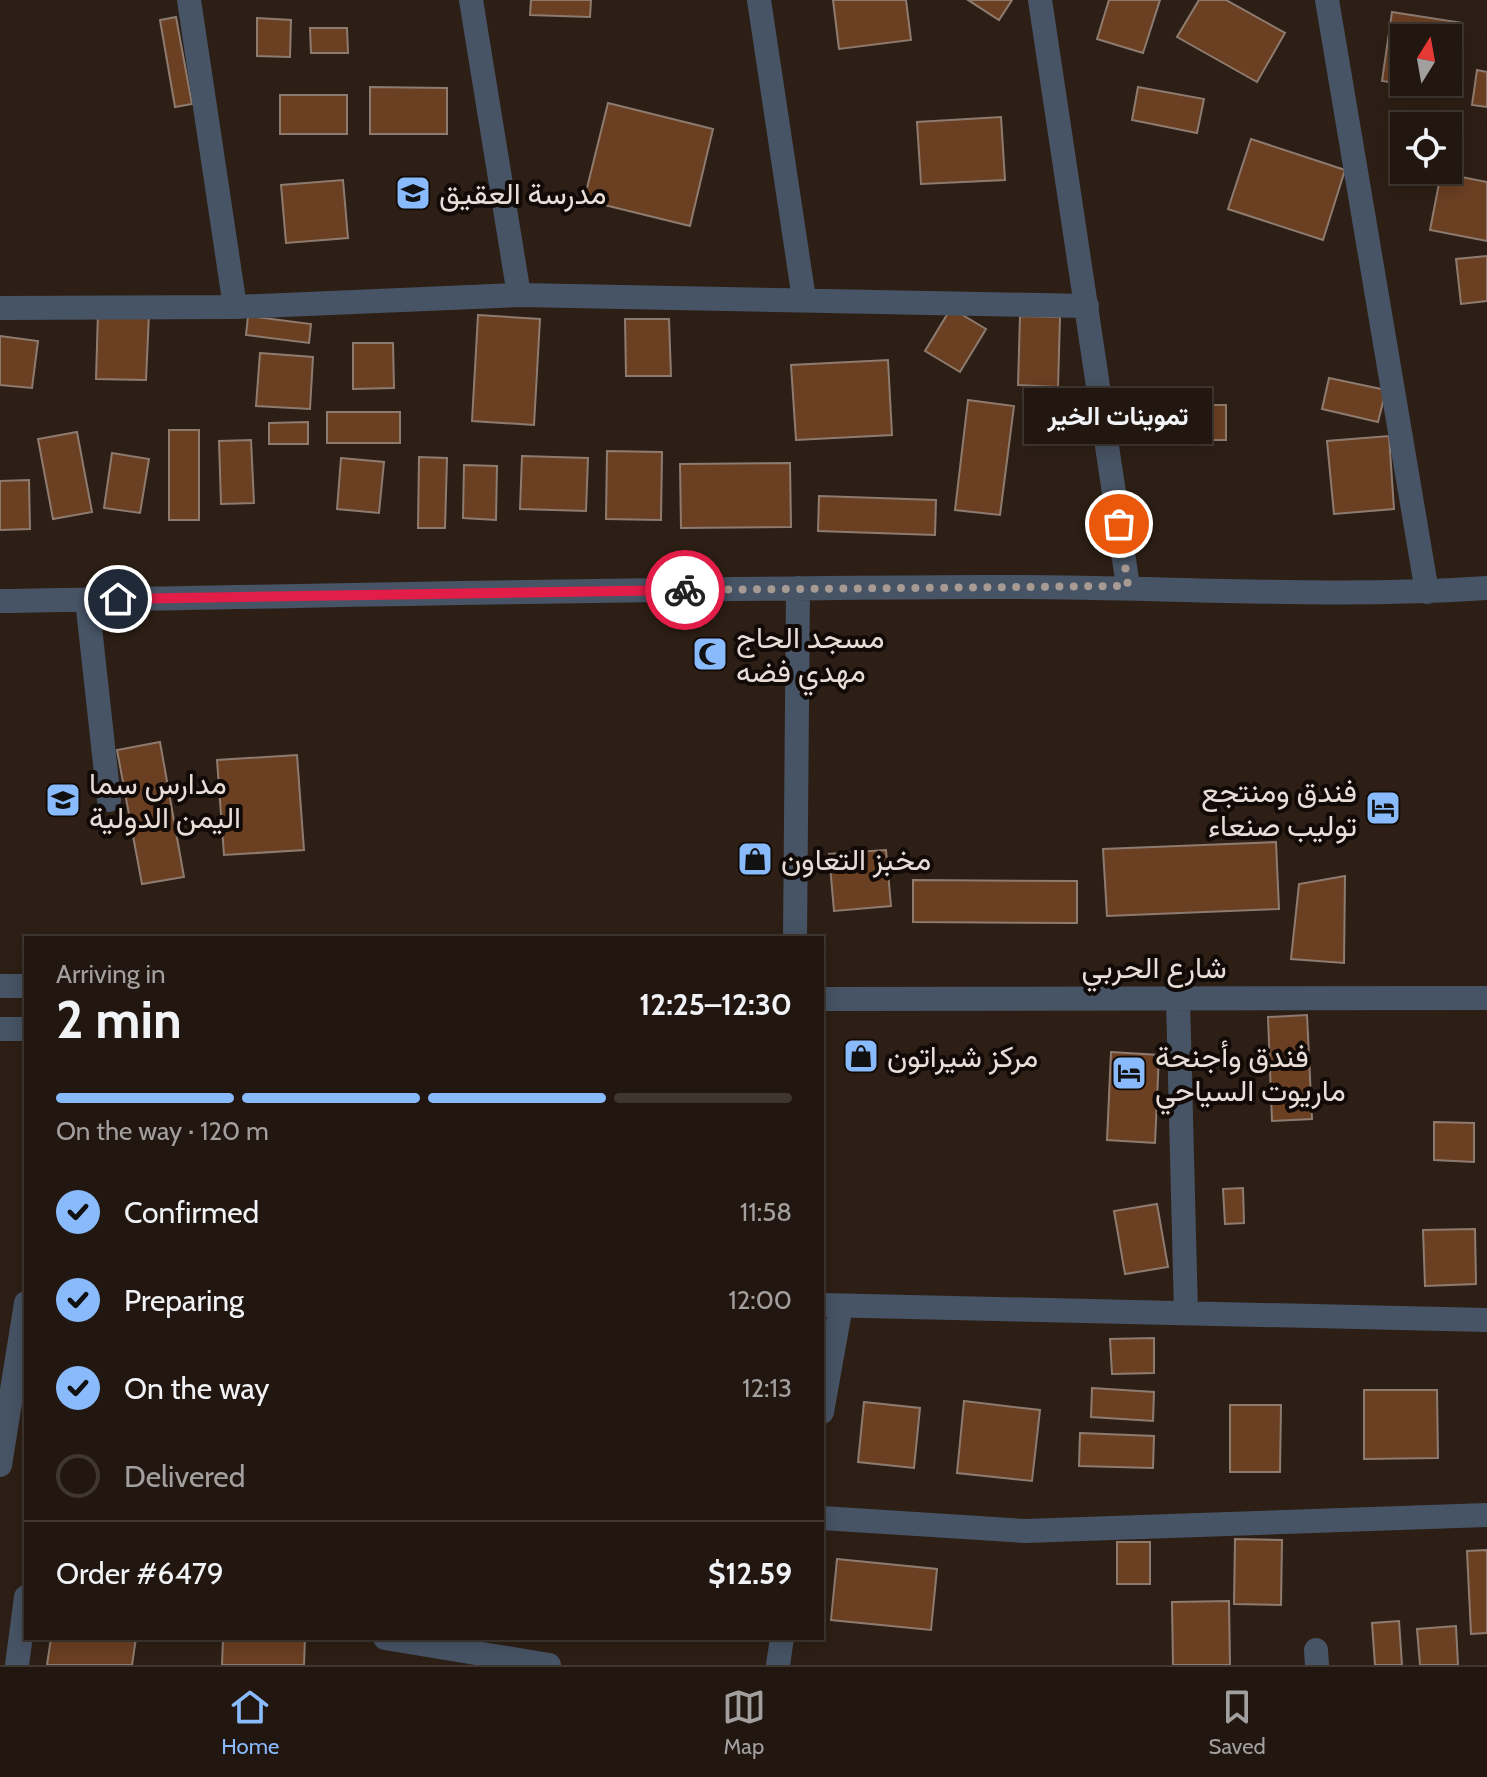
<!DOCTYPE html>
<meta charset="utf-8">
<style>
:root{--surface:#221710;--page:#2a2019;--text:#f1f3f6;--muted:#a29f9f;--line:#3f3630;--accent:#89bafc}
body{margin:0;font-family:Cabin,Vazirmatn,sans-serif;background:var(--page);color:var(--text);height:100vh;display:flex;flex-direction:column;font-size:30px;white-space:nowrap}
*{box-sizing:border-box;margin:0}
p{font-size:26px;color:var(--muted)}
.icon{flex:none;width:44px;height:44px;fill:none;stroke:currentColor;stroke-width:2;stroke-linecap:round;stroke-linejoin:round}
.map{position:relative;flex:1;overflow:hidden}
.details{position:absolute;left:24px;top:936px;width:800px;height:704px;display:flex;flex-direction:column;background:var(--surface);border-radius:0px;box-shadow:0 4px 20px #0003,0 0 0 2px var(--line)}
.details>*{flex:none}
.needle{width:52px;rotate:11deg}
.buttons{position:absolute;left:1390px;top:24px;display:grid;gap:16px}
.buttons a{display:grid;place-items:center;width:72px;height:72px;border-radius:0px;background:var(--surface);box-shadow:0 4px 20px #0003,0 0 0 2px var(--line);font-size:40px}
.pin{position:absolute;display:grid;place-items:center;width:68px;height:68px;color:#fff;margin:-34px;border:4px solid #fff;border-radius:50%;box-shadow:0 2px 8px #0007}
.courier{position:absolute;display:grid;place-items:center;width:80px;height:80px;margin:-40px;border:6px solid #e11d48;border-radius:50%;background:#fff;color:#222;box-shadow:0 2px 10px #0007}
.bubble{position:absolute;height:56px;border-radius:0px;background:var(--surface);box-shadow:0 4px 20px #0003,0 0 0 2px var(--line);font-size:26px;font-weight:700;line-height:56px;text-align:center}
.summary em{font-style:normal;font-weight:700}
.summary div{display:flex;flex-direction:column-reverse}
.summary{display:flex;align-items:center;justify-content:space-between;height:136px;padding:0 32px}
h1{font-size:52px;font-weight:700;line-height:60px}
.bar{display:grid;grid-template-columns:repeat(4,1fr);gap:12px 8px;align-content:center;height:96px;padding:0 32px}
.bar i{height:10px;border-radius:6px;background:var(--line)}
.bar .selected{background:var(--accent)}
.bar p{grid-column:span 4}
.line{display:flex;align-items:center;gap:20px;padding:0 32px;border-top:2px solid var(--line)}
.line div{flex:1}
ol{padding:0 32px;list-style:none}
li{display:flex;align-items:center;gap:24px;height:88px}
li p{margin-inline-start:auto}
li .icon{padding:8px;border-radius:50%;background:var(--accent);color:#111;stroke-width:4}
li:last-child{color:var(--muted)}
li i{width:44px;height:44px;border:4px solid var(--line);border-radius:50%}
.dock{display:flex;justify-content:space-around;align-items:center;height:112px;border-top:2px solid var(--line);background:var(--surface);font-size:22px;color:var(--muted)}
.dock a{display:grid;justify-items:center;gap:4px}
.dock .selected{color:var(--accent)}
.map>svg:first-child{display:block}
.building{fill:#6b3f22;stroke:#8e7b70;stroke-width:2;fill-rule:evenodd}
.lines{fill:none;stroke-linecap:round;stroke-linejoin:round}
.minor{stroke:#475465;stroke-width:24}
.done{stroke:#a79a93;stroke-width:8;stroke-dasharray:0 14.4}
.route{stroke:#e11d48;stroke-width:10}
.labels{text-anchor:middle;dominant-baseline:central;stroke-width:8;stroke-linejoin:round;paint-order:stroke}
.poi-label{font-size:30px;fill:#e8ddd7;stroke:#110a07;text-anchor:start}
.street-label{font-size:30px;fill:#e8ddd7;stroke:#110a07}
</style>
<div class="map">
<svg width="1487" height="1665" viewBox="0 0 1487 1665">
<rect width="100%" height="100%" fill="#2d1f15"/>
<!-- building -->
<path class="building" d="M531,0H591L590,17L530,15Z
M833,0H906L911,40L839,49Z
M968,0H1012L999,20Z
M1109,0H1160L1143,53L1097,39Z
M1199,0H1226L1285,33L1257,82L1177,37Z
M1392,12L1463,23L1454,91L1382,81ZM1404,38H1448V82H1404Z
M176,17L192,104L175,107L160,20Z
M257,18L291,20L290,57L257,56Z
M310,28H347L348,53H311Z
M1477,70L1487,72V107L1472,105Z
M370,87L447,88V134H370Z
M1138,87L1204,99L1197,133L1132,120Z
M280,95H347V134H280Z
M608,103L713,129L690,226L584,200Z
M1001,117L1005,180L921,184L917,122Z
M1251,139L1345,170L1323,240L1228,209Z
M1441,173L1487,182V241L1430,230Z
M343,180L348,238L286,243L281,185Z
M1487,256V301L1461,304L1456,259Z
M951,308L986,329L960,372L925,351Z
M98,312L149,314L146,380L96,379Z
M478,315L540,319L534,425L472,421Z
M248,316L311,324L309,343L246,335Z
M1020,316L1060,317L1058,387L1018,385Z
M625,319H669L671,376H626Z
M0,336L38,341L32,388L0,385Z
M353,343H393L394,388L353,389Z
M260,353L313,357L310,409L256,406Z
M888,360L892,435L796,440L791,365Z
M1329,378L1386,390L1378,422L1322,409Z
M968,400L1014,406L1000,515L955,510Z
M1177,405H1226V440H1176Z
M327,412H400V443H327Z
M308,422V444H269V423Z
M169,430H199V520H169Z
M77,432L92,512L53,519L38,439Z
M1389,436L1394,509L1334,514L1327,441Z
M251,440L254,503L221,504L219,441Z
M607,451L662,452L661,520L606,519Z
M112,453L149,459L140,513L104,508Z
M522,456L588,458L586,511L520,509Z
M419,457L447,458L445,528H418Z
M341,458L384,462L379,513L337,509Z
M790,463L791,527L681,528L680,464Z
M464,465L497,466L496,520L463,518Z
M29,480L30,529L0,530V481Z
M819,496L936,500L935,535L818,531Z
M160,742L184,877L142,884L117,750Z
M297,755L304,850L224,855L217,760Z
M1276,842L1279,909L1107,916L1103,849Z
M886,850L891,906L834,911L829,854Z
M1345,876L1344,963L1291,959L1299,884Z
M913,880L1077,881V923L913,922Z
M1307,1015L1312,1119L1272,1121L1268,1017Z
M1111,1052L1159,1055L1155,1143L1107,1140Z
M1434,1122L1474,1123V1162L1434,1160Z
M1243,1188L1244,1223L1225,1224L1223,1189Z
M1157,1204L1168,1267L1125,1274L1114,1211Z
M1475,1229L1476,1284L1425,1286L1423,1230Z
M1154,1338V1373L1112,1374L1110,1339Z
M1092,1388L1154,1392L1153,1421L1091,1417Z
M1364,1390H1437L1438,1458L1364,1459Z
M964,1401L1040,1410L1032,1481L957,1473Z
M864,1402L920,1408L914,1468L858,1462Z
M1230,1405H1281L1280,1472H1230Z
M1080,1433L1154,1436L1153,1468L1079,1466Z
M1235,1539L1282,1540L1281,1605L1234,1604Z
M1117,1542H1150V1584H1117Z
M1487,1550V1633L1471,1634L1467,1551Z
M837,1559L937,1569L931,1630L831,1620Z
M1229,1601L1230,1665H1173L1172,1602Z
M1399,1621L1402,1665H1375L1372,1623Z
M1456,1626L1458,1665H1420L1417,1629Z
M51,1638H136L132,1665H47Z
M223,1638H305L304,1665H222Z"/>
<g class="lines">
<!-- minor -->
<path class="minor" d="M189,0L235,307
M471,0L519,295
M759,0L804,299
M1040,0L1128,586
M1327,0L1427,592
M0,308L235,307L519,295L1087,306
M87,600L109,800
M0,601C329,596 658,588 986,587C1152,586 1322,599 1487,588
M795,938L798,588
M0,986H26
M822,999L1487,998
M1178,999L1186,1313
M0,1029H26
M822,1305L1487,1320
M822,1412L841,1306
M0,1465L26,1303
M822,1518L1025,1531L1487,1515
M385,1638L549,1665
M1316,1650L1317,1665
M17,1665L26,1597
M778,1665L782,1638"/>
</g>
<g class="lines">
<!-- done -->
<path class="done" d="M685,590L1128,586L1119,524"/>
<!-- route -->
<path class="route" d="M118,599L685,590"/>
</g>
<!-- icons -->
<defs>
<symbol id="school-square" viewBox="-11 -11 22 22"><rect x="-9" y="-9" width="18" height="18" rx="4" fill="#89bafc" stroke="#110a07"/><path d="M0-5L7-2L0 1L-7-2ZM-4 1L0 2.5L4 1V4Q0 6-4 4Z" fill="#111"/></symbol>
<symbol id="mosque-square" viewBox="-11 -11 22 22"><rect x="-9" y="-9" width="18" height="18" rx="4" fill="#89bafc" stroke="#110a07"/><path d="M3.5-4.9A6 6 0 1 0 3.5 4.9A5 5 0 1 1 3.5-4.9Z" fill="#111"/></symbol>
<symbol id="hotel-square" viewBox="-11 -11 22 22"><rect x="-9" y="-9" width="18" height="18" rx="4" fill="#89bafc" stroke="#110a07"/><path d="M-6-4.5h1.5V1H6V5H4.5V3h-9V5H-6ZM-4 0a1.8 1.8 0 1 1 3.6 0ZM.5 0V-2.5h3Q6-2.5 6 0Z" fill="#111"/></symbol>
<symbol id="shop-square" viewBox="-11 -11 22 22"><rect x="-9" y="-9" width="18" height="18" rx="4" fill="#89bafc" stroke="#110a07"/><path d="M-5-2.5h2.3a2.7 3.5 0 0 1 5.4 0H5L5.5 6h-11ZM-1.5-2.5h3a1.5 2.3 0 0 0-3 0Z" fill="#111"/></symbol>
</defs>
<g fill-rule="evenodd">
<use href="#school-square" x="393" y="173" width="40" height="40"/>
<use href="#mosque-square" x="690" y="634" width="40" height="40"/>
<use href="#school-square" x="43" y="780" width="40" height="40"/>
<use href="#hotel-square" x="1363" y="788" width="40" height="40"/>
<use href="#shop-square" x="735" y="839" width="40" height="40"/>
<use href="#shop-square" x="841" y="1036" width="40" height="40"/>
<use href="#hotel-square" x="1109" y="1053" width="40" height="40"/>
</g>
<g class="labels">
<!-- poi labels -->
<g class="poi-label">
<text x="439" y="193">مدرسة العقيق</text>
<text x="736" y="637">مسجد الحاج<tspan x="736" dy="34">مهدي فضه</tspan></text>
<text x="89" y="783">مدارس سما<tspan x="89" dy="34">اليمن الدولية</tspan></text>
<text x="1357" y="791" text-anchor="end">فندق ومنتجع<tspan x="1357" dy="34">توليب صنعاء</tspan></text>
<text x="781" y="859">مخبز التعاون</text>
<text x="887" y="1056">مركز شيراتون</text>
<text x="1155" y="1056">فندق وأجنحة<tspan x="1155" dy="34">ماريوت السياحي</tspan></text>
</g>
<!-- street labels -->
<g class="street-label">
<text x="1154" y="967">شارع الحربي</text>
</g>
</g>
</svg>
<div class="buttons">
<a><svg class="needle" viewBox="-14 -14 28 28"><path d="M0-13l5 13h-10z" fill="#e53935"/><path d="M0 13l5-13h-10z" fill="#a29f9f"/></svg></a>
<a><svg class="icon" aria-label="locate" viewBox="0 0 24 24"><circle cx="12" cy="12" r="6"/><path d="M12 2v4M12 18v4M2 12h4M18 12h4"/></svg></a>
</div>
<div class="pin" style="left:1119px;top:524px;background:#ea580c"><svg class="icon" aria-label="bag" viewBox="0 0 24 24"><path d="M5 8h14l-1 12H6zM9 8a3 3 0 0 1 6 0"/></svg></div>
<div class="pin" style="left:118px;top:599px;background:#1f2937"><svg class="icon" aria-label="home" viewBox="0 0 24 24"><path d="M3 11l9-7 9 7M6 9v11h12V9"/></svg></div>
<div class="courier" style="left:685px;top:590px"><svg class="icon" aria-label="bike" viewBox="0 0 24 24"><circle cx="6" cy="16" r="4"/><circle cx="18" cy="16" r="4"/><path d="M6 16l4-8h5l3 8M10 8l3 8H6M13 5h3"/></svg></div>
<div class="bubble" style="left:1024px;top:388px;width:188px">تموينات الخير</div>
<section class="details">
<div class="summary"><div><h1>2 min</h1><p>Arriving in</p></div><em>12:25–12:30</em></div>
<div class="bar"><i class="selected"></i><i class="selected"></i><i class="selected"></i><i></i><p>On the way · 120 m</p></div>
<ol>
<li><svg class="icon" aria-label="check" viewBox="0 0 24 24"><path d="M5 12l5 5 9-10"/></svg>Confirmed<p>11:58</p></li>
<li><svg class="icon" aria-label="check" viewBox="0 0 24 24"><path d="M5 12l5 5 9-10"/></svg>Preparing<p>12:00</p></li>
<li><svg class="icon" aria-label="check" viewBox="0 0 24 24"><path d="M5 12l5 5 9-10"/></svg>On the way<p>12:13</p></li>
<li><i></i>Delivered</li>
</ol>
<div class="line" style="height:104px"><div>Order #6479</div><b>$12.59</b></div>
</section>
</div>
<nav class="dock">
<a class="selected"><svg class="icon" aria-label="home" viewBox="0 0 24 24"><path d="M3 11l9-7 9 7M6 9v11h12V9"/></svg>Home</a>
<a><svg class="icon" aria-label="map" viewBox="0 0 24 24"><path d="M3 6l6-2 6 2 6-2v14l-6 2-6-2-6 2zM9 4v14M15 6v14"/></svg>Map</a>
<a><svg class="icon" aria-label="saved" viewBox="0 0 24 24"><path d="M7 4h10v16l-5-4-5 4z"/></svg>Saved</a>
</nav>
